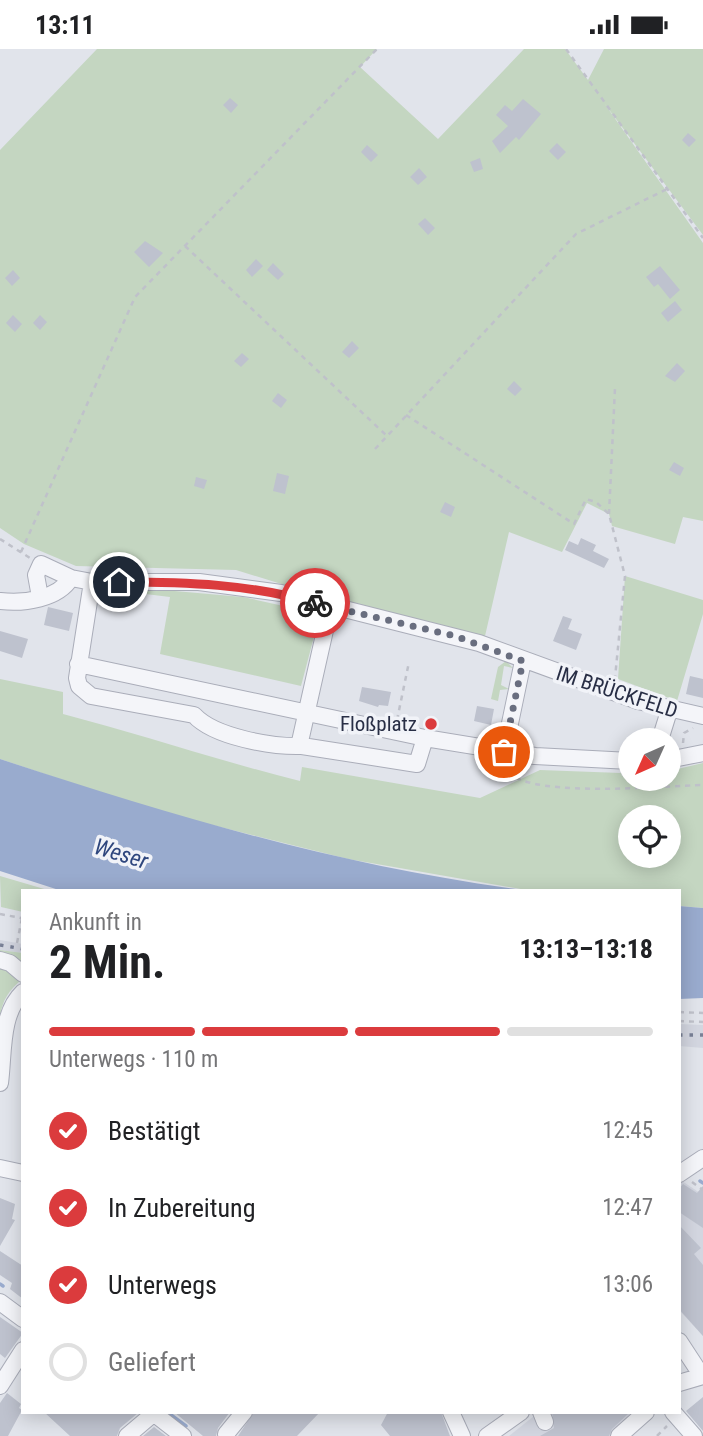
<!DOCTYPE html>
<html lang="de">
<meta charset="utf-8">
<style>
:root{--surface:#fff;--page:#f6f6f6;--text:#202124;--muted:#757577;--line:#e0e0e0;--accent:#db3b3d}
body{margin:0;font-family:"Roboto Condensed",sans-serif;background:var(--page);color:var(--text);height:100vh;display:flex;flex-direction:column;font-size:26px;white-space:nowrap}
*{box-sizing:border-box;margin:0}
p{font-size:23px;color:var(--muted)}
.icon{flex:none;width:38px;height:38px;fill:none;stroke:currentColor;stroke-width:2;stroke-linecap:round;stroke-linejoin:round}
.map{position:relative;flex:1;overflow:hidden}
.sheet{position:absolute;left:21px;top:840px;width:660px;height:525px;display:flex;flex-direction:column;background:var(--surface);border-radius:0px;box-shadow:0 4px 18px #0003}
.sheet>*{flex:none}
.needle{width:46px;rotate:225deg}
.buttons{position:absolute;left:618px;top:679px;display:grid;gap:14px}
.buttons a{display:grid;place-items:center;width:63px;height:63px;border-radius:50%;background:var(--surface);box-shadow:0 4px 18px #0003;font-size:35px}
.pin{position:absolute;display:grid;place-items:center;width:60px;height:60px;color:#fff;margin:-30px;border:4px solid #fff;border-radius:50%;box-shadow:0 2px 7px #0007}
.courier{position:absolute;display:grid;place-items:center;width:70px;height:70px;margin:-35px;border:5px solid #db3b3d;border-radius:50%;background:#fff;color:#222;box-shadow:0 2px 9px #0007}
.summary em{font-style:normal;font-weight:700}
.summary div{display:flex;flex-direction:column-reverse}
.summary{display:flex;align-items:center;justify-content:space-between;height:119px;padding:0 28px}
h1{font-size:46px;font-weight:700;line-height:52px}
.bar{display:grid;grid-template-columns:repeat(4,1fr);gap:10px 7px;align-content:center;height:84px;padding:0 28px}
.bar i{height:9px;border-radius:5px;background:var(--line)}
.bar .on{background:var(--accent)}
.bar p{grid-column:span 4}
ol{padding:0 28px;list-style:none}
li{display:flex;align-items:center;gap:21px;height:77px}
li p{margin-inline-start:auto}
li .icon{padding:7px;border-radius:50%;background:var(--accent);color:#fff;stroke-width:4}
li:last-child{color:var(--muted)}
li i{width:38px;height:38px;border:4px solid var(--line);border-radius:50%}
.status{display:flex;justify-content:space-between;align-items:center;height:49px;padding:0 35px;background:var(--surface);direction:ltr}
.status svg{height:19px;fill:currentColor}
.map>svg:first-child{display:block}
.built{fill:#d3d6e0}
.green{fill:#c4d6c1;fill-rule:evenodd}
.water{fill:#99abce}
.lines{fill:none;stroke-linecap:round;stroke-linejoin:round}
.stream{stroke:#99abce;stroke-width:3.5}
.building{fill:#bec2ce}
.minor-casing{stroke:#aaadb9;stroke-width:18}
.path{stroke:#bfc1ca;stroke-width:2.5;stroke-dasharray:5 5;stroke-linecap:butt}
.minor{stroke:#f4f5f9;stroke-width:16}
.rail{stroke:#798096;stroke-width:3.5;stroke-dasharray:3.5 7;stroke-linecap:butt}
.done{stroke:#696e7f;stroke-width:7;stroke-dasharray:0 12.6}
.route{stroke:#db3b3d;stroke-width:9}
.poi-dot{fill:#db3b3d;stroke:#f1f3f8;stroke-width:2.5}
.labels{text-anchor:middle;dominant-baseline:central;stroke-width:7;stroke-linejoin:round;paint-order:stroke}
.street-label{font-size:21px;fill:#282e45;stroke:#f1f3f8}
.poi-label{font-size:21px;fill:#282e45;stroke:#f1f3f8;text-anchor:end}
.water-label{font-size:23px;font-style:italic;fill:#2e467d;stroke:#f1f3f8}
</style>
<div class="status"><b>13:11</b><svg viewBox="0 0 49 12"><path d="M0 12V9h3v3zM5 12V6h3v6zM10 12V3h3v9zM15 12V0h3v12zM26 1h20v11H26zM47 4h2v5h-2z"/></svg></div>
<div class="map">
<svg width="703" height="1387" viewBox="0 0 703 1387">
<rect width="100%" height="100%" fill="#e1e4eb"/>
<!-- built -->
<path class="built" d="M0,891L23,895V904L0,901Z
M679,975L703,976V999L679,997Z
M682,1132L703,1146V1287L679,1261V1137Z
M539,1363H631L613,1387H509Z"/>
<!-- green -->
<path class="green" d="M97,0H377L360,18L438,90L524,0H565L588,31L604,0H703V186L604,54L703,194V472L683,468L675,495L612,477L609,465L587,454L562,503L509,483L485,587L330,550L236,521L76,517L24,495L0,479V101Z
M625,527L703,551V565L677,652L618,630Z
M129,538L243,548L320,565L301,637L160,605L170,548L129,543Z
M506,612L513,619L504,617L501,636L509,640L500,641L498,652L491,650L498,618Z
M0,630L63,643V665C143,686 220,712 300,732L302,718L480,749L540,721L621,724L622,727L630,724V730H668L669,722L703,714V859L679,857V842H532L348,810L152,761L0,710ZM630,768H668V807H630Z
M0,827L51,842H23V863L1,858Z
M0,901L23,904V930C9,940 2,952 0,968Z"/>
<!-- water -->
<path class="water" d="M0,710C173,767 350,820 532,842H62L0,822Z
M679,857L703,859V949L679,950Z"/>
<g class="lines">
<!-- stream -->
<path class="stream" d="M700,1132L703,1134
M0,1235L3,1237
M167,1363L186,1377"/>
</g>
<!-- building -->
<path class="building" d="M230,49L238,56L231,64L223,56Z
M523,50L541,65L519,91L516,88L500,104L492,92L508,77L496,66L505,56L512,62Z
M688,84L696,91L689,98L682,91Z
M557,94L566,103L558,111L549,102Z
M367,96L378,106L371,113L361,103Z
M480,109L483,120L474,123L470,113Z
M419,119L427,128L418,136L410,128Z
M425,169L435,179L428,186L418,175Z
M145,192L163,204L149,218L134,203Z
M256,210L263,217L252,228L246,221Z
M273,214L284,225L278,231L267,221Z
M660,217L680,241L670,250L658,235L654,238L646,228Z
M13,221L20,229L12,237L5,229Z
M675,252L682,261L668,273L661,264Z
M13,266L22,275L15,283L6,274Z
M40,266L47,273L40,281L33,274Z
M352,292L359,299L349,309L342,303Z
M242,304L249,310L241,318L234,312Z
M677,314L685,322L675,333L665,327Z
M514,332L522,340L515,347L507,340Z
M278,344L287,351L281,359L272,352Z
M674,413L684,419L680,427L669,421Z
M277,424L289,427L285,445L273,442Z
M196,428L207,431L204,440L194,437Z
M445,453L455,458L451,468L440,463Z
M581,489L596,496L593,502L609,510L604,519L565,501L569,492L578,496Z
M48,558L73,564L69,582L44,576Z
M563,567L572,570L568,580L582,585L576,601L553,592Z
M0,582L28,590L22,609L0,602Z
M690,627L703,630V649L686,645Z
M362,638L391,643L388,657L379,656L378,658L359,652Z
M477,657L494,660L491,676L474,672Z
M683,1135L697,1144L703,1137V1179L679,1163V1140Z
M0,1149L15,1155L12,1170L15,1171L0,1197Z
M679,1176L701,1199L694,1205L703,1216V1287L679,1260Z
M0,1202L23,1217V1250L10,1240L12,1234L0,1226Z
M0,1268L23,1284L5,1309L0,1305Z
M7,1344L21,1355L19,1359L22,1361L8,1387H0V1354Z
M703,1348V1382L686,1362Z
M44,1363H137L138,1364L120,1379L117,1387H70Z
M174,1363H230L218,1379L216,1387H203Z
M254,1363H320L297,1387H238Z
M388,1363H441L450,1387H390L381,1376Z
M552,1363H630L612,1380L609,1387H540L554,1379Z
M154,1378L166,1387H143Z"/>
<g class="lines">
<defs>
<path id="minor" d="M92,533L77,629L79,637L91,647L194,666C214,688 272,698 302,697L417,715L425,689
M40,548L36,526L41,515L71,529L92,533H199L281,544L479,594L638,652L703,667
M0,552C24,555 58,550 71,529
M78,615L425,689L535,707L630,712
M660,691L669,662
M299,697L330,559
M504,703L523,612
M668,711L703,704
M0,911L10,914L23,925
M0,1034C4,1004 0,965 23,943
M0,1119L23,1124
M679,1125L703,1109
M0,1253L23,1270
M679,1292L702,1327
M679,1334L703,1327
M0,1337L23,1301
M152,1363L183,1387
M451,1363L462,1387
M541,1363L545,1373
M673,1363L694,1387
M226,1385L244,1363
M127,1387L153,1365
M487,1387L521,1363
M619,1387L646,1363"/>
</defs>
<!-- minor casing -->
<use href="#minor" class="minor-casing"/>
<!-- path -->
<path class="path" d="M566,0L703,189
M185,197L387,387
M406,366L574,475L586,450L596,453L609,465L625,527L615,629
M375,400L576,185L667,140
M609,465L615,339
M0,490L30,509
M21,503L135,248L377,0
M397,671L409,613
M683,694L684,684L693,679
M503,715C510,753 669,736 703,736
M0,865L21,869
M17,894L22,869
M679,963L703,964
M679,972L703,973
M692,1133L703,1141
M657,1387L667,1377"/>
<!-- minor -->
<use href="#minor" class="minor"/>
<!-- rail -->
<path class="rail" d="M0,896L23,900
M679,986H703"/>
</g>
<g class="lines">
<!-- done -->
<path class="done" d="M315,554L455,587L523,612L504,703"/>
<!-- route -->
<path class="route" d="M119,533C187,533 250,535 315,554"/>
</g>
<!-- markers -->
<circle class="poi-dot" cx="431" cy="675" r="7"/>
<g class="labels">
<!-- street labels -->
<g class="street-label">
<text transform="translate(617 643) rotate(18)">IM BRÜCKFELD</text>
</g>
<!-- poi labels -->
<g class="poi-label">
<text x="417" y="675">Floßplatz</text>
</g>
<!-- water labels -->
<g class="water-label">
<text transform="translate(121 805) rotate(17)">Weser</text>
</g>
</g>
</svg>
<div class="buttons">
<a><svg class="needle" viewBox="-14 -14 28 28"><path d="M0-13l5 13h-10z" fill="#e53935"/><path d="M0 13l5-13h-10z" fill="#757577"/></svg></a>
<a><svg class="icon" aria-label="locate" viewBox="0 0 24 24"><circle cx="12" cy="12" r="6"/><path d="M12 2v4M12 18v4M2 12h4M18 12h4"/></svg></a>
</div>
<div class="pin" style="left:504px;top:703px;background:#ea580c"><svg class="icon" aria-label="bag" viewBox="0 0 24 24"><path d="M5 8h14l-1 12H6zM9 8a3 3 0 0 1 6 0"/></svg></div>
<div class="pin" style="left:119px;top:533px;background:#1f2937"><svg class="icon" aria-label="home" viewBox="0 0 24 24"><path d="M3 11l9-7 9 7M6 9v11h12V9"/></svg></div>
<div class="courier" style="left:315px;top:554px"><svg class="icon" aria-label="bike" viewBox="0 0 24 24"><circle cx="6" cy="16" r="4"/><circle cx="18" cy="16" r="4"/><path d="M6 16l4-8h5l3 8M10 8l3 8H6M13 5h3"/></svg></div>
<section class="sheet">
<div class="summary"><div><h1>2 Min.</h1><p>Ankunft in</p></div><em>13:13–13:18</em></div>
<div class="bar"><i class="on"></i><i class="on"></i><i class="on"></i><i></i><p>Unterwegs · 110 m</p></div>
<ol>
<li><svg class="icon" aria-label="check" viewBox="0 0 24 24"><path d="M5 12l5 5 9-10"/></svg>Bestätigt<p>12:45</p></li>
<li><svg class="icon" aria-label="check" viewBox="0 0 24 24"><path d="M5 12l5 5 9-10"/></svg>In Zubereitung<p>12:47</p></li>
<li><svg class="icon" aria-label="check" viewBox="0 0 24 24"><path d="M5 12l5 5 9-10"/></svg>Unterwegs<p>13:06</p></li>
<li><i></i>Geliefert</li>
</ol>
</section>
</div>
